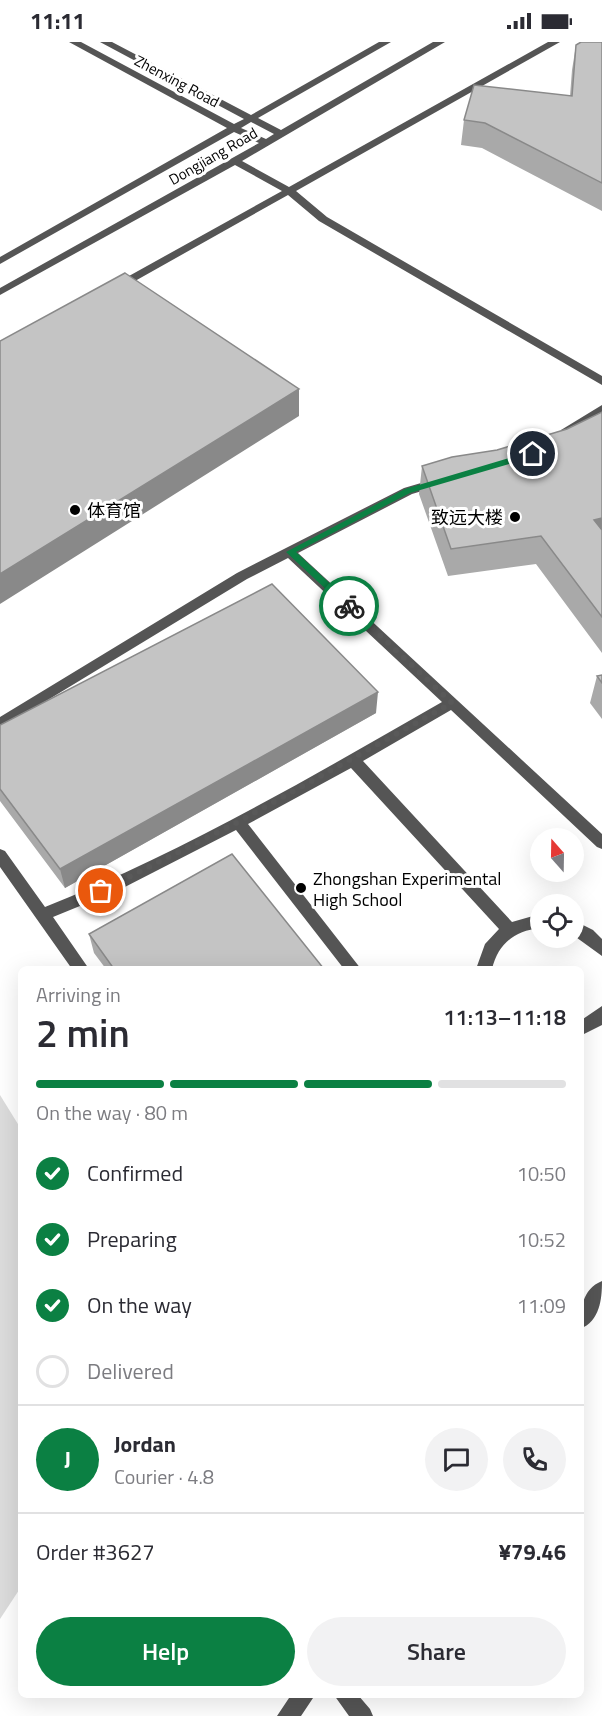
<!DOCTYPE html>
<meta charset="utf-8">
<style>
:root{--surface:#fff;--page:#f2f2f3;--text:#2b2b33;--muted:#7c7c81;--line:#e1e1e2;--accent:#0b8043}
body{margin:0;font-family:"Titillium Web","Noto Sans SC",sans-serif;background:var(--page);color:var(--text);height:100vh;display:flex;flex-direction:column;font-size:22px;white-space:nowrap}
*{box-sizing:border-box;margin:0}
p{font-size:20px;color:var(--muted)}
.icon{flex:none;width:33px;height:33px;fill:none;stroke:currentColor;stroke-width:2;stroke-linecap:round;stroke-linejoin:round}
.map{position:relative;flex:1;overflow:hidden}
.side{position:absolute;left:18px;top:924px;width:566px;height:732px;display:flex;flex-direction:column;background:var(--surface);border-radius:9px;box-shadow:0 6px 24px #0002}
.side>*{flex:none}
.needle{width:39px;rotate:340deg}
.tools{position:absolute;left:530px;top:786px;display:grid;gap:12px}
.tools a{display:grid;place-items:center;width:54px;height:54px;border-radius:50%;background:var(--surface);box-shadow:0 6px 24px #0002;font-size:30px}
.pin{position:absolute;display:grid;place-items:center;width:51px;height:51px;color:#fff;margin:-26px;border:3px solid #fff;border-radius:50%;box-shadow:0 2px 6px #0007}
.courier{position:absolute;display:grid;place-items:center;width:60px;height:60px;margin:-30px;border:4px solid #0b8043;border-radius:50%;background:#fff;color:#222;box-shadow:0 2px 8px #0007}
.summary em{font-style:normal;font-weight:600}
.summary div{display:flex;flex-direction:column-reverse}
.summary{display:flex;align-items:center;justify-content:space-between;height:102px;padding:0 18px}
h1{font-size:39px;font-weight:600;line-height:45px}
.bar{display:grid;grid-template-columns:repeat(4,1fr);gap:9px 6px;align-content:center;height:72px;padding:0 18px}
.bar i{height:8px;border-radius:4px;background:var(--line)}
.bar .selected{background:var(--accent)}
.bar p{grid-column:span 4}
.line{display:flex;align-items:center;gap:15px;padding:0 18px;border-top:2px solid var(--line)}
.line div{flex:1}
.round{display:grid;place-items:center;flex:none;width:63px;height:63px;border-radius:32px;background:var(--page)}
ol{padding:0 18px;list-style:none}
li{display:flex;align-items:center;gap:18px;height:66px}
li p{margin-inline-start:auto}
li .icon{padding:6px;border-radius:50%;background:var(--accent);color:#fff;stroke-width:4}
li:last-child{color:var(--muted)}
li i{width:33px;height:33px;border:3px solid var(--line);border-radius:50%}
.primary-button{display:flex;gap:12px;margin-top:auto;padding:12px 18px}
.primary-button a{flex:1;height:69px;border-radius:36px;background:var(--accent);color:#fff;font-size:24px;font-weight:600;line-height:69px;text-align:center}
.primary-button a+a{background:var(--page);color:var(--text)}
.status{display:flex;justify-content:space-between;align-items:center;height:42px;padding:0 30px;background:var(--surface);direction:ltr}
.status svg{height:16px;fill:currentColor}
.map>svg:first-child{display:block}
.green{fill:#dcdcdc}
.lines{fill:none;stroke-linecap:round;stroke-linejoin:round}
.minor{fill:#555;fill-rule:evenodd}
.wall{fill:#a9a9a9}
.shaded-wall{fill:#898989}
.building{fill:#c4c4c4;stroke:#898989;stroke-width:1.5}
.route{fill:#0b8043}
.done{stroke:#595959;stroke-width:6;stroke-dasharray:0 10.8}
.poi-dot{fill:#000;stroke:#fff;stroke-width:2}
.labels{text-anchor:middle;dominant-baseline:central;stroke-width:6;stroke-linejoin:round;paint-order:stroke}
.far-street-label{font-size:15px;fill:#000;stroke:#fff}
.poi-label{font-size:18px;fill:#000;stroke:#fff;text-anchor:start}
</style>
<div class="status"><b>11:11</b><svg viewBox="0 0 49 12"><path d="M0 12V9h3v3zM5 12V6h3v6zM10 12V3h3v9zM15 12V0h3v12zM26 1h20v11H26zM47 4h2v5h-2z"/></svg></div>
<div class="map">
<svg width="602" height="1674" viewBox="0 0 602 1674">
<rect width="100%" height="100%" fill="#fff"/>
<!-- green -->
<path class="green" d="M0,1053L21,1087V1545L0,1577Z"/>
<g class="lines">
<!-- minor -->
<path class="minor" d="M69,0H81L234,82L244,77L100,0H112L251,73L379,0H391L258,76L281,88L433,0H445L242,119L289,145L548,0H560L296,149L327,175L602,334V343L319,179L288,153L119,248H111V244L282,149L235,123L0,253V246L259,101L234,90L0,222V215L227,86ZM251,80L274,92L266,97L241,86Z
M602,363V372L569,394H561V388Z
M438,436L442,437V443L412,452L298,511L602,792V807L597,805L451,668L363,719L512,880L540,872V886C514,889 498,902 492,927H476L485,902L499,887L351,726L248,782L361,927H344L236,788L119,848L53,875L89,927H72L0,825V807L5,809L45,865C183,810 313,734 442,660L288,516L247,537L0,687V675L237,531L404,446Z
M573,878L593,888L602,897V914L573,893Z
M602,964V983L580,994V979Z
M602,1239C602,1257 600,1279 580,1287C580,1268 582,1247 602,1239Z
M291,1653H315L301,1674H277Z
M334,1653H358L370,1667L373,1674H349Z"/>
</g>
<!-- wall -->
<path class="wall" d="M602,0V169L482,106L461,103L464,78L570,54L572,28L576,3Z
M602,370V611L536,522L448,534L419,452L422,424L497,408L567,387Z
M602,633V677L590,661L597,634Z
M376,671L65,846L0,759V683Z
M89,892L324,927H106L94,911Z"/>
<!-- shaded-wall -->
<path class="shaded-wall" d="M299,347V374L0,562V532Z
M602,476V501L594,478Z
M378,650L376,671L65,846L60,827Z"/>
<!-- building -->
<path class="building" d="M581,0H602V141L485,81L464,78L474,43L572,54L576,3Z
M125,231L299,347L0,532V299Z
M602,370V476L594,478L602,488V575L541,494L451,507L422,424L452,415L497,408L567,387Z
M272,542L378,650L60,827L0,747V683Z
M602,633V641L597,634Z
M232,812L324,927H114L89,892Z"/>
<!-- route -->
<path class="route" d="M533,409L536,414L410,451L296,510L352,562V566H346L286,510L405,447Z"/>
<g class="lines">
<!-- done -->
<path class="done" d="M101,849L238,780L452,661L349,564"/>
</g>
<!-- markers -->
<g class="poi-dot">
<circle cx="75" cy="468" r="6"/>
<circle cx="515" cy="475" r="6"/>
<circle cx="301" cy="846" r="6"/>
</g>
<g class="labels">
<!-- far-street labels -->
<g class="far-street-label">
<text transform="translate(177 39) rotate(28)">Zhenxing Road</text>
<text transform="translate(213 114) rotate(-30)">Dongjiang Road</text>
</g>
<!-- poi labels -->
<g class="poi-label">
<text x="87" y="468">体育馆</text>
<text x="503" y="475" text-anchor="end">致远大楼</text>
<text x="313" y="836">Zhongshan Experimental<tspan x="313" dy="21">High School</tspan></text>
</g>
</g>
</svg>
<div class="tools">
<a><svg class="needle" viewBox="-14 -14 28 28"><path d="M0-13l5 13h-10z" fill="#e53935"/><path d="M0 13l5-13h-10z" fill="#7c7c81"/></svg></a>
<a><svg class="icon" aria-label="locate" viewBox="0 0 24 24"><circle cx="12" cy="12" r="6"/><path d="M12 2v4M12 18v4M2 12h4M18 12h4"/></svg></a>
</div>
<div class="pin" style="left:101px;top:849px;background:#ea580c"><svg class="icon" aria-label="bag" viewBox="0 0 24 24"><path d="M5 8h14l-1 12H6zM9 8a3 3 0 0 1 6 0"/></svg></div>
<div class="pin" style="left:533px;top:412px;background:#1f2937"><svg class="icon" aria-label="home" viewBox="0 0 24 24"><path d="M3 11l9-7 9 7M6 9v11h12V9"/></svg></div>
<div class="courier" style="left:349px;top:564px"><svg class="icon" aria-label="bike" viewBox="0 0 24 24"><circle cx="6" cy="16" r="4"/><circle cx="18" cy="16" r="4"/><path d="M6 16l4-8h5l3 8M10 8l3 8H6M13 5h3"/></svg></div>
<section class="side">
<div class="summary"><div><h1>2 min</h1><p>Arriving in</p></div><em>11:13–11:18</em></div>
<div class="bar"><i class="selected"></i><i class="selected"></i><i class="selected"></i><i></i><p>On the way · 80 m</p></div>
<ol>
<li><svg class="icon" aria-label="check" viewBox="0 0 24 24"><path d="M5 12l5 5 9-10"/></svg>Confirmed<p>10:50</p></li>
<li><svg class="icon" aria-label="check" viewBox="0 0 24 24"><path d="M5 12l5 5 9-10"/></svg>Preparing<p>10:52</p></li>
<li><svg class="icon" aria-label="check" viewBox="0 0 24 24"><path d="M5 12l5 5 9-10"/></svg>On the way<p>11:09</p></li>
<li><i></i>Delivered</li>
</ol>
<div class="line" style="height:108px"><b class="round" style="background:var(--accent);color:#fff">J</b><div><b>Jordan</b><p>Courier · 4.8</p></div><a class="round"><svg class="icon" aria-label="chat" viewBox="0 0 24 24"><path d="M4 5h16v11H9l-5 4z"/></svg></a><a class="round"><svg class="icon" aria-label="phone" viewBox="0 0 24 24"><path d="M5 4h4l2 5-3 2q2 4 5 5l2-3 5 2v4C11 20 4 13 5 4z"/></svg></a></div>
<div class="line" style="height:78px"><div>Order #3627</div><b>¥79.46</b></div>
<div class="primary-button"><a>Help</a><a>Share</a></div>
</section>
</div>
